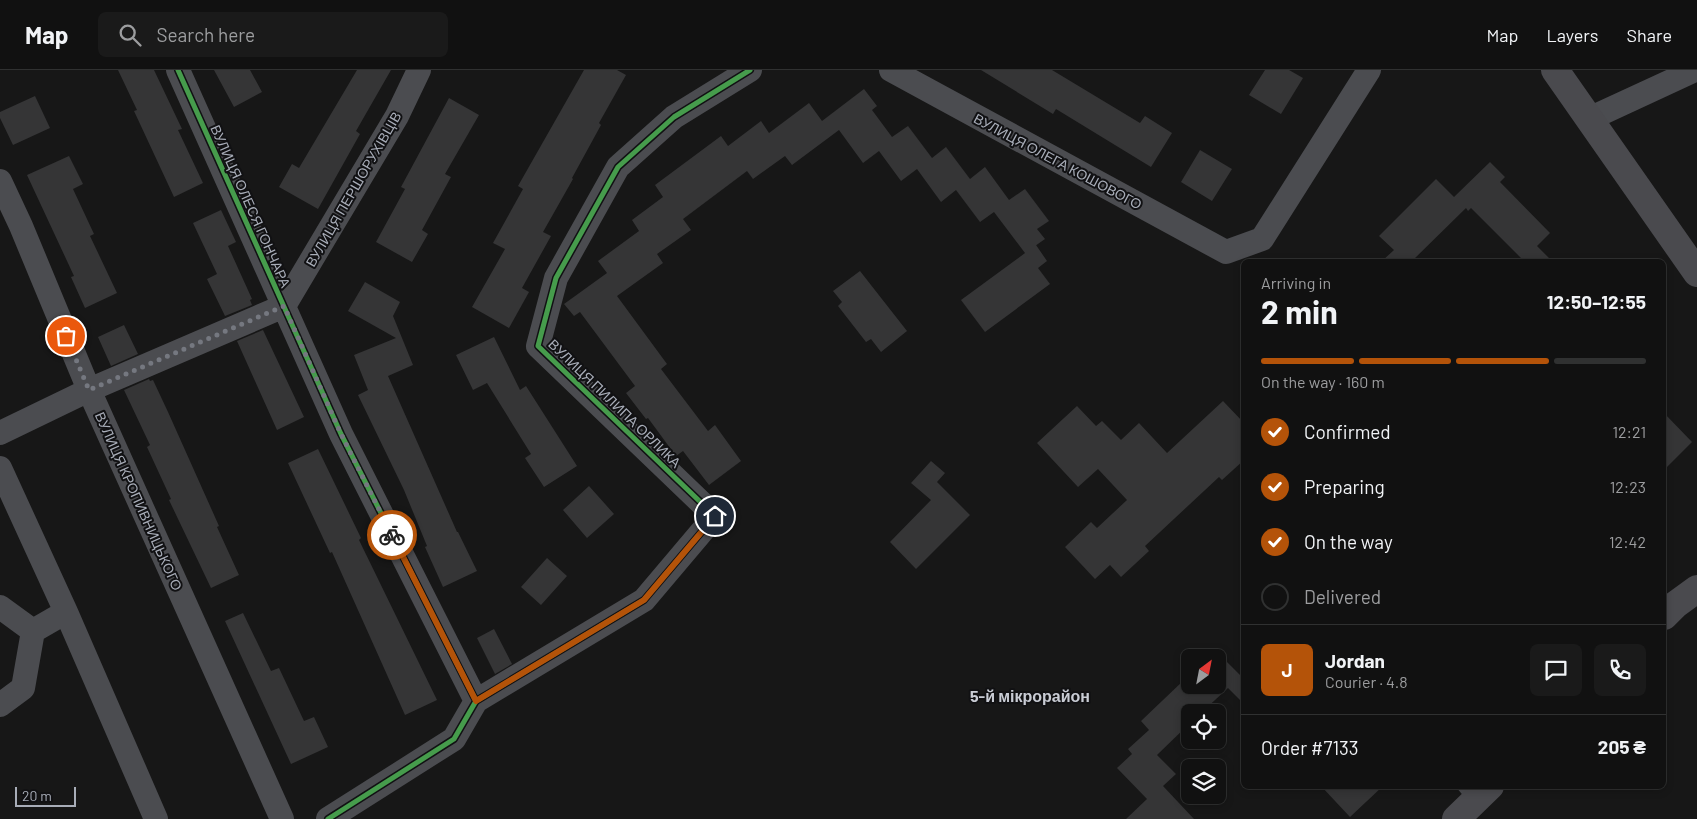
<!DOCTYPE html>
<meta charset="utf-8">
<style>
:root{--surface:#111;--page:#1a1a1a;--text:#f1f3f6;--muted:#9c9d9f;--line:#303131;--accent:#b45309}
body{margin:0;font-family:Barlow,sans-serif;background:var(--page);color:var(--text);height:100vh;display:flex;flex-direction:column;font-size:19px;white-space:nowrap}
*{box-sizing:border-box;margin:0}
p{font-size:16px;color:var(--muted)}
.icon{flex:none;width:28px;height:28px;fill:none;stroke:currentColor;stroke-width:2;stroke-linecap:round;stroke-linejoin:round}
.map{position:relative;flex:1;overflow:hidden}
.panel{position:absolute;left:1241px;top:189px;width:425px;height:530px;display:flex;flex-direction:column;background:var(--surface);border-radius:8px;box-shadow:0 2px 8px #0003,0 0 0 1px var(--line)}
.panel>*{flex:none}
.needle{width:32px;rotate:32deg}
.controls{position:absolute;left:1181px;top:579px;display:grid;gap:10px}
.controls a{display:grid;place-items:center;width:45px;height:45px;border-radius:8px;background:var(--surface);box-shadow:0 2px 8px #0003,0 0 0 1px var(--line);font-size:25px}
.scale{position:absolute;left:15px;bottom:12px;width:61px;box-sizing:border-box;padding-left:5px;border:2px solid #a8adb8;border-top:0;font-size:14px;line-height:18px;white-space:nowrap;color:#a8adb8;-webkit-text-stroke:4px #111113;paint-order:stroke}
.pin{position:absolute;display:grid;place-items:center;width:42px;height:42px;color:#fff;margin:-21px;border:2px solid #fff;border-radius:50%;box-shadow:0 1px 5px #0007}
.courier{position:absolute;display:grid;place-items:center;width:50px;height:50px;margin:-25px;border:4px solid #b45309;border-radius:50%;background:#fff;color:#222;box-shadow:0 1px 6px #0007}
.overview em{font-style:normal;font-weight:700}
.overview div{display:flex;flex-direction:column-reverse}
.overview{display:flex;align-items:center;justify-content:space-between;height:85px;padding:0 20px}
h1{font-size:32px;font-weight:700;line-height:38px}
.bar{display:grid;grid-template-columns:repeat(4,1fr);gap:8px 5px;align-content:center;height:60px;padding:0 20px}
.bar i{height:6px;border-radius:4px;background:var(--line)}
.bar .active{background:var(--accent)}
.bar p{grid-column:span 4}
.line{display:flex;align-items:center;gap:12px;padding:0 20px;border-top:1px solid var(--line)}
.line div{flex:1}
.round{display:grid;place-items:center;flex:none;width:52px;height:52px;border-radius:8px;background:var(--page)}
ol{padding:0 20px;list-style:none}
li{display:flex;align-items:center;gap:15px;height:55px}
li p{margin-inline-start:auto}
li .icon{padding:5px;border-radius:50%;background:var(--accent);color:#fff;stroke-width:4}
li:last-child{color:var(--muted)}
li i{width:28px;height:28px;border:2px solid var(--line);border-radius:50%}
header{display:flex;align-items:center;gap:30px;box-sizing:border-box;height:70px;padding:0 25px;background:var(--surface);border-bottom:1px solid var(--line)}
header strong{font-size:24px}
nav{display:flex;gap:28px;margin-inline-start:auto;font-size:18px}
.search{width:350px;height:45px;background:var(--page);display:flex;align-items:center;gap:12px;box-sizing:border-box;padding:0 18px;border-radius:8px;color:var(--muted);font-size:19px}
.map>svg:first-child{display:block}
.building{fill:#353536}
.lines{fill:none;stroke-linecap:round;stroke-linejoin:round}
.lane{stroke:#4b4c50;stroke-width:12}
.street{stroke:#4b4c50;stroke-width:24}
.secondary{stroke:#4a4a4e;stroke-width:28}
.cycleway-casing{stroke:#111113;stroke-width:8}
.cycleway{stroke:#469c4c;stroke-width:5}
.done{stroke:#757880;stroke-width:5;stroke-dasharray:0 9}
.route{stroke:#b45309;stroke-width:6}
.labels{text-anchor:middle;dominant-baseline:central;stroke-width:4;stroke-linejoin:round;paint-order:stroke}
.street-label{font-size:14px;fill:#a8adb8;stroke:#111113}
.quarter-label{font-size:16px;font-weight:bold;fill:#c9ccd4;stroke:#111113}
</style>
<header>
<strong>Map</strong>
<div class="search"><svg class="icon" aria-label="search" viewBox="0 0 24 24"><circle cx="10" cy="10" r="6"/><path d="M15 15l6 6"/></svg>Search here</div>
<nav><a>Map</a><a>Layers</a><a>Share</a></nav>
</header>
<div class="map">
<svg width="1697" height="749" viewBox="0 0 1697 749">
<rect width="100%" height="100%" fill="#171717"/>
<!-- building -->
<path class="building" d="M118,0H154L182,59L178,60L203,113L174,127L134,41L137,40Z
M214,0H250L262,22L234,37Z
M357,0H391L356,61L360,64L318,139L279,117L292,94L299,98Z
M584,0H617L626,5L599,53L601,55L572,108L573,109L543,162L551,166L522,218L529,222L509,258L472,237L505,179L493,173L523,119L518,116Z
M981,0H1052L1140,53L1145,46L1172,63L1151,97L1056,39L1053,44Z
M1265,0H1289L1303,8L1281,44L1249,25Z
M864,19L877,36L872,40L892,67L908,56L932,88L946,77L970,109L985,97L1009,130L1025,119L1049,151L1037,159L1045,169L1025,183L994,142L980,152L956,120L941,132L917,99L901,111L879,81L863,93L839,60L792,95L785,86L753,109L747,101L683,149L691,160L657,184L663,193L617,226L667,294L661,299L708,361L715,355L741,391L709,415L683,381L676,386L648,348L646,349L626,323L635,316L580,242L574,246L564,234L607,203L598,191L639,161L632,150L663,127L655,115L721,66L728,76L761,51L769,63L809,33L822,51Z
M35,26L50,58L13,75L0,48V42Z
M449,28L479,45L445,104L451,107L422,160L428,164L412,192L376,172L405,119L401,117Z
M1200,80L1232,99L1212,131L1181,112Z
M69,86L83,114L73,119L94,164L90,166L117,223L85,238L71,207L74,206L27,105Z
M1490,92L1505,107L1500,112L1550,163L1537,176L1552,191H1524L1471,138L1468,141L1466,138L1412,191H1382L1394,180L1379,166L1436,109L1454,127Z
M221,140L236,172L228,176L252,229L250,230L252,235L225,246L207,209L217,204L193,153Z
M1036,175L1047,191L1038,198L1050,214L985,262L961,230Z
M860,201L907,261L881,282L871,269L866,272L838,236L842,232L833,221Z
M365,212L400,232L393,246L413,295L388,306L457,462H458L477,501L443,517L425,477L427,476L404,420L358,325L368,320L354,285L396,268L348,241Z
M124,255L138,284L111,296L98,267Z
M263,260L304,347L277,360L237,271Z
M494,267L520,320L526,316L577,396L544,417L525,388L531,384L487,313L473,320L456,285Z
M149,309L150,311L153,310L168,342L219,456L217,457L239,505L211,518L169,430L171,429L147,377L150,375L124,320Z
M1223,331L1244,353V390L1222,410L1219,407L1145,476L1149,481L1121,507L1110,495L1095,509L1065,477L1091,452L1097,458L1127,430L1098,399L1078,417L1037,373L1077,336L1096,356L1102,351L1121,370L1139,353L1167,383Z
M1664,343L1692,372L1664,400Z
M318,379L361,468L359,470L437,630L405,645L332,482L330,483L288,393Z
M931,391L945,403L937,412L970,445L916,499L890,472L931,430L911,413Z
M589,416L614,444L587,468L563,440Z
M547,488L567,506L541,535L521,517Z
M243,543L271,601L279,598L304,651L314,647L328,677L291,694L225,551Z
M494,559L512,594L495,604L477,568Z
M1227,592L1244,609V634L1228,618L1202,642H1190V653L1157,685L1176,704L1163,716L1194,749H1126L1147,729L1117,698L1132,684L1128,679L1149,660L1141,651L1184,610L1187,613L1190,610V615H1218V600Z
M1321,716H1383L1350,747Z"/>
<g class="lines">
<!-- lane -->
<path class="lane" d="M1463,716L1475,730"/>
<!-- street -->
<path class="street" d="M178,0L341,364L476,631
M891,0L1226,182L1262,169L1369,0
M1589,49L1695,0
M0,111L21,156L89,320L282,749
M0,363L89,320L284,236L397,46L419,0
M0,398L66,542L156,749
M0,537L33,561L66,542
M0,635L23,618L33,561
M328,749L454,669L476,631L644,530L715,446L538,276L556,208L618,97L674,47L750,0"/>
<!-- secondary -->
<path class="secondary" d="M1555,0L1697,203
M1664,546L1675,535L1697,519
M1456,749L1490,716"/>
<defs>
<path id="cycleway" d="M178,0L341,364L476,631
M328,749L454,669L476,631L644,530L715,446L538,276L556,208L618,97L674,47L750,0"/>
</defs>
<!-- cycleway casing -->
<use href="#cycleway" class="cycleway-casing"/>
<!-- cycleway -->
<use href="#cycleway" class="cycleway"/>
</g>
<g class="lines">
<!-- done -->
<path class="done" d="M66,266L89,320L284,236L341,364L392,465"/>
<!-- route -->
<path class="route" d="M392,465L476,631L644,530L715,446"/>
</g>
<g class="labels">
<!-- street labels -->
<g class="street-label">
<text transform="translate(1058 91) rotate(28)">ВУЛИЦЯ ОЛЕГА КОШОВОГО</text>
<text transform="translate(353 119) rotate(-60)">ВУЛИЦЯ ПЕРШОРУХІВЦІВ</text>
<text transform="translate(251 136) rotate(66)">ВУЛИЦЯ ОЛЕСЯ ГОНЧАРА</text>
<text transform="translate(615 333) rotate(44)">ВУЛИЦЯ ПИЛИПА ОРЛИКА</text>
<text transform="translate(139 431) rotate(66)">ВУЛИЦЯ КРОПИВНИЦЬКОГО</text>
</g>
<!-- quarter labels -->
<g class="quarter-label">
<text x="1030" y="625">5-й мікрорайон</text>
</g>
</g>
</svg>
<div class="controls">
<a><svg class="needle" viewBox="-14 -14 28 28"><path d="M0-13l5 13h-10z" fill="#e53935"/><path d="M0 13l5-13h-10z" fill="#9c9d9f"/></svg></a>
<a><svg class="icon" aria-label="locate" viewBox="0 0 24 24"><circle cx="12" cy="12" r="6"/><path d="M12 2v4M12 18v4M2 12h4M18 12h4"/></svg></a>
<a><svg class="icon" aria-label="layers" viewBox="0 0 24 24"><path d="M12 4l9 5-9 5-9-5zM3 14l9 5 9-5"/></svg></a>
</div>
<div class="scale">20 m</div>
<div class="pin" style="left:66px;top:266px;background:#ea580c"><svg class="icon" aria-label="bag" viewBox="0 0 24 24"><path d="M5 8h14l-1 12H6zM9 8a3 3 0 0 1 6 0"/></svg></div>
<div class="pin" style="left:715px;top:446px;background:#1f2937"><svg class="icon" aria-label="home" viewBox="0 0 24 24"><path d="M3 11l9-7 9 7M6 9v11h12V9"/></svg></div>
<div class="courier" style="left:392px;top:465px"><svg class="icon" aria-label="bike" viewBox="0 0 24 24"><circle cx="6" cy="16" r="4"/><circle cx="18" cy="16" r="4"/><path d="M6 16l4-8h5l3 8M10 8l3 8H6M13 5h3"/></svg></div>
<section class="panel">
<div class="overview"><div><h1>2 min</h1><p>Arriving in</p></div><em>12:50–12:55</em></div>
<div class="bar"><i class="active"></i><i class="active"></i><i class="active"></i><i></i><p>On the way · 160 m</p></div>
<ol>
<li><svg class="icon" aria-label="check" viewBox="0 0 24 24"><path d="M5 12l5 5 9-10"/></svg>Confirmed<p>12:21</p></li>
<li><svg class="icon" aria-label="check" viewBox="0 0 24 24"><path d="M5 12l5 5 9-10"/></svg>Preparing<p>12:23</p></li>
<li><svg class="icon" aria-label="check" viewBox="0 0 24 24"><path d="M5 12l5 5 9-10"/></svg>On the way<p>12:42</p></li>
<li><i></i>Delivered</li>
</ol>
<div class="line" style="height:90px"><b class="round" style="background:var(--accent);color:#fff">J</b><div><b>Jordan</b><p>Courier · 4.8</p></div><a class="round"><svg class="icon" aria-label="chat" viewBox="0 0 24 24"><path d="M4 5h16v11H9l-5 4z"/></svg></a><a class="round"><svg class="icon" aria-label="phone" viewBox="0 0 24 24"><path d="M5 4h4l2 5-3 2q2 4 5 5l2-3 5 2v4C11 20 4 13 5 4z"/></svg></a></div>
<div class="line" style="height:65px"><div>Order #7133</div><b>205 ₴</b></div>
</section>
</div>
